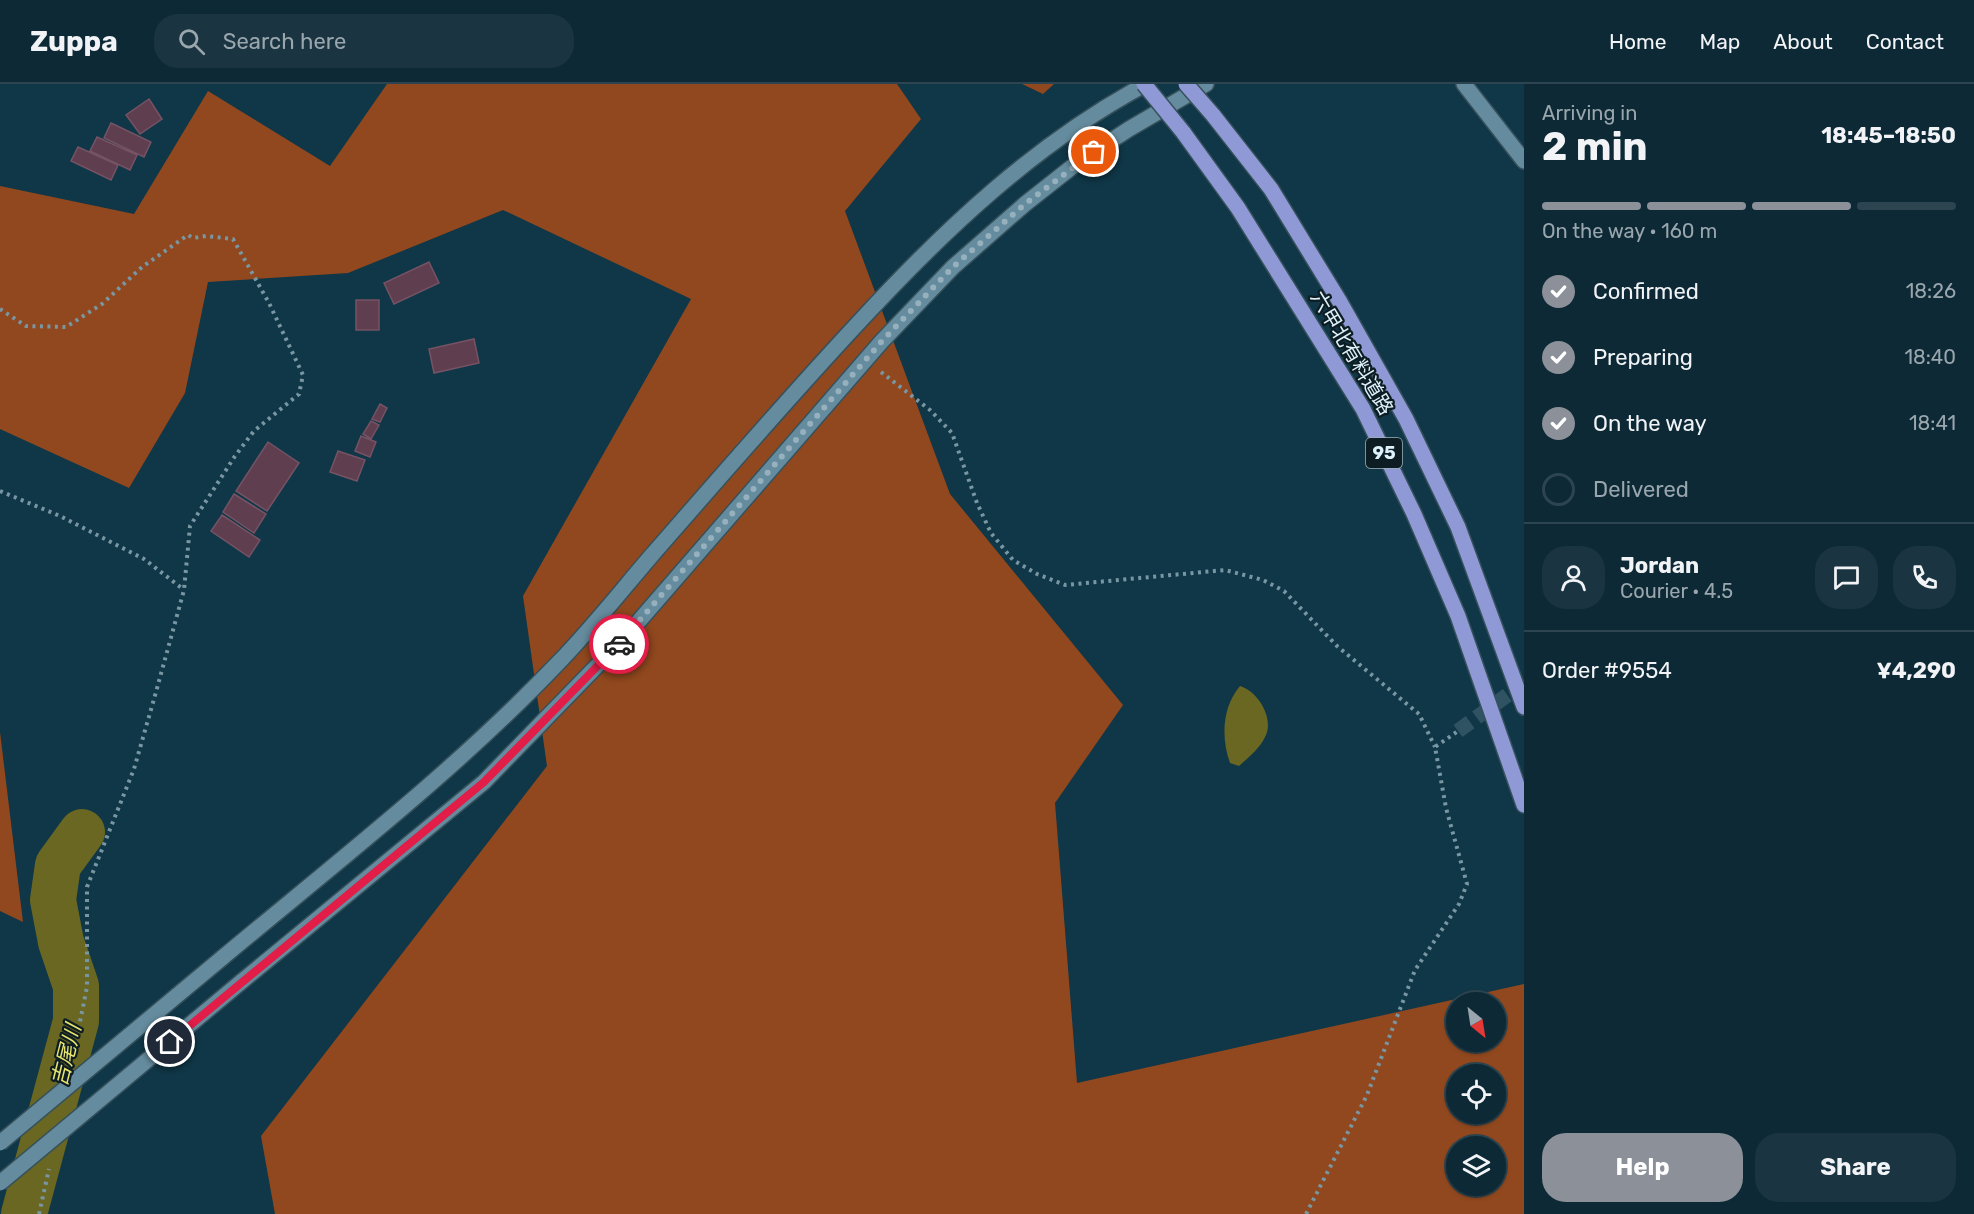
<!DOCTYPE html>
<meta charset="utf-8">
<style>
:root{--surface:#0c2935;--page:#1a3541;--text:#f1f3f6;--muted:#9aa6ad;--line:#2c4550;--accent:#8c9099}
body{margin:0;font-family:Rubik,"Noto Sans JP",sans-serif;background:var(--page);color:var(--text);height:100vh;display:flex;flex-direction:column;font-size:22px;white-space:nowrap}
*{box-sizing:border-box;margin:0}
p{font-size:20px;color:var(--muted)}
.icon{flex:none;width:33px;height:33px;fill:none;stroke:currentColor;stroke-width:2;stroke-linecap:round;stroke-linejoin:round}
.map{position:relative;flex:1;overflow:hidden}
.sheet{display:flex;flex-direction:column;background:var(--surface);width:450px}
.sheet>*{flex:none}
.needle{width:39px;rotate:150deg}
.buttons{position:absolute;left:1446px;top:908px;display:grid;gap:12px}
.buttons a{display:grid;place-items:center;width:60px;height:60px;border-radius:50%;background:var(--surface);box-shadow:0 2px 4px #0004,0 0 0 2px var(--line);font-size:30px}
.pin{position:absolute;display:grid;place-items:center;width:51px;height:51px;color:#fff;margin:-26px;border:3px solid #fff;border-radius:50%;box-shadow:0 2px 6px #0007}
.courier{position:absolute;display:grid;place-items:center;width:60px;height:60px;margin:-30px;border:4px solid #e11d48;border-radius:50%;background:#fff;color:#222;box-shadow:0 2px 8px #0007}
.overview em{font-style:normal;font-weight:700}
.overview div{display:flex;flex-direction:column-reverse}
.overview{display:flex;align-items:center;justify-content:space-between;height:102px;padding:0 18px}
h1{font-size:39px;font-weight:700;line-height:45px}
.bar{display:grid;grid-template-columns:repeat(4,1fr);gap:9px 6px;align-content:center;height:72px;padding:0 18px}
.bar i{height:8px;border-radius:4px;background:var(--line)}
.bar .on{background:var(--accent)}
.bar p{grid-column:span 4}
.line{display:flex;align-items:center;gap:15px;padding:0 18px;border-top:2px solid var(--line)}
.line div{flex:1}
.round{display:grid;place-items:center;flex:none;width:63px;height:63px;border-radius:24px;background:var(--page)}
ol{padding:0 18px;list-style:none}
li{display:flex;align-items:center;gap:18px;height:66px}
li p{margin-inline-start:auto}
li .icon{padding:6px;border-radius:50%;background:var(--accent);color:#fff;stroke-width:4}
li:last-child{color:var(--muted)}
li i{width:33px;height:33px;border:3px solid var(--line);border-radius:50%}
.action{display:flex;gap:12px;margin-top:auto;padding:12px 18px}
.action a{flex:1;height:69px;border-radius:24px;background:var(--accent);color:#fff;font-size:24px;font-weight:700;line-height:69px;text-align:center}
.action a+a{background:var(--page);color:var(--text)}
header{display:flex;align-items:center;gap:36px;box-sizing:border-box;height:84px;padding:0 30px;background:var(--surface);border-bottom:2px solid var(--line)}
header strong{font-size:28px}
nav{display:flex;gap:33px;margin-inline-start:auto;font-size:21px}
.search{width:420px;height:54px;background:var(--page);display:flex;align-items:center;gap:15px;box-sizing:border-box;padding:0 21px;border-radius:24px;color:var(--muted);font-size:22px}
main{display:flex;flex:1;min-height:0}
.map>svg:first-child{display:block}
.forest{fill:#91481e;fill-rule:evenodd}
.water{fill:#696721}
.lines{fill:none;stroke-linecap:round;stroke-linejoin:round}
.river{stroke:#696721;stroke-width:46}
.building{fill:#5f3e4f;stroke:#755364;stroke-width:1.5}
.minor-tunnel{stroke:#2f5362;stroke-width:15;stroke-dasharray:15 8;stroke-linecap:butt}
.minor-casing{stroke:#36515c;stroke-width:18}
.major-casing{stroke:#36515c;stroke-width:18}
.path{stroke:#7996a3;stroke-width:4;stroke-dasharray:3 4.5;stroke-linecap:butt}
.minor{stroke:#658c9e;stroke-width:15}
.major{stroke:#8f99d6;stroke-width:15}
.minor-bridge-casing{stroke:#36515c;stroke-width:18;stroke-linecap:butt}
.major-bridge-casing{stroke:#36515c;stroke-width:18;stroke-linecap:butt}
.minor-bridge{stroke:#658c9e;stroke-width:15}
.major-bridge{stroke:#8f99d6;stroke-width:15}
.done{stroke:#96b1bd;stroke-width:6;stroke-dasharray:0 10.8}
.route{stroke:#e11d48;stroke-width:8}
.labels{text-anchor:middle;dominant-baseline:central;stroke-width:4.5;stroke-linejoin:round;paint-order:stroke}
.shield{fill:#0d1d23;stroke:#9fb2bb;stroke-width:1.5}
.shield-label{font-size:18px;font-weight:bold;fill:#def2fc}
.street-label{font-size:20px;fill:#def2fc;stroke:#0d1d23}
.water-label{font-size:21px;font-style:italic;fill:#e9e66e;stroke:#0d1d23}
</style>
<header>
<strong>Zuppa</strong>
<div class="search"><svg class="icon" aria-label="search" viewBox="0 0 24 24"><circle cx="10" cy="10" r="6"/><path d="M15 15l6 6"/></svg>Search here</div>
<nav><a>Home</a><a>Map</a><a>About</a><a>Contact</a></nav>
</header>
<main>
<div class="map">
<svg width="1524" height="1130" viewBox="0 0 1524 1130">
<rect width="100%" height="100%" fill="#103747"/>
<!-- forest -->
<path class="forest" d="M387,0H897L921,35L845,127L950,410L1123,621L1055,719L1077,999L1524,900V1130H275L261,1052L547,682L523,512L691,215L503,126L348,189L208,198L185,309L129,404L0,345V102L134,130L208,7L330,82ZM1456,918H1496V957H1456ZM1456,990H1496V1029H1456ZM1456,1062H1496V1101H1456Z
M1022,0H1054L1043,10Z
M0,648L23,838L0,827Z"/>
<!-- water -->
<path class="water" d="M1240,602C1258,607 1275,635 1265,653C1260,664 1248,674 1239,682L1230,679C1221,654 1222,623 1240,602Z"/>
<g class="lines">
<!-- river -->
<path class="river" d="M24,1130L76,937V902L61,858L53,816L58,781L82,748"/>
</g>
<!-- building -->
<path class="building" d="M149,15L162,35L140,50L126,31Z
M111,39L151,58L144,73L104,54Z
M97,53L137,71L130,86L90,67Z
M78,63L118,81L111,96L71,77Z
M429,178L439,199L394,220L384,199Z
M356,216H379V246H356Z
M474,255L479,279L434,289L429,265Z
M380,320L387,324L380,338L372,335Z
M371,337L379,341L371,355L363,350Z
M361,352L376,358L370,373L355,367Z
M268,358L299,379L267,427L236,407Z
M338,367L365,376L357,397L330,388Z
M234,410L266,430L254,449L223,428Z
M222,431L260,456L249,473L211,447Z"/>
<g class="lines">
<!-- minor-tunnel -->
<path class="minor-tunnel" d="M1458,647L1524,599"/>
<defs>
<path id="minor" d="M1464,0L1524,77
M222,874C337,778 456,686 559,578C592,544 621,507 652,471C721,392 789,313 861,236C945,145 1036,59 1146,0
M241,898L484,698L626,552L882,257L953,183L1025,120L1077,79L1129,45L1206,0"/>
<path id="major" d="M1213,31L1271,105L1340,218L1406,335L1458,443L1524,623
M1183,48L1238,124L1363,325L1414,430L1458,532L1524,721"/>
</defs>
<!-- minor casing -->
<use href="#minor" class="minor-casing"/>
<!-- major casing -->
<use href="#major" class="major-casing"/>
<!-- path -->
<path class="path" d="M0,225L26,242L66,243L102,220L142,183L188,151L193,154L206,152L233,155L269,219L303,291L299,310L254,347L235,372L190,442L184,506L156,608L134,685L87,803V903L73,972
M881,288L930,326L952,349L977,419L991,449L1013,476L1037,490L1065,501L1225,486L1263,496L1284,507L1337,562L1419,630L1435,663
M0,407L60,432L144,475L183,505
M39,1130L49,1085
M1306,1130L1367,1011L1415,886L1459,820L1467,800L1446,724L1435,663L1458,647"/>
<!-- minor -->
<use href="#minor" class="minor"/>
<!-- major -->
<use href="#major" class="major"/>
<defs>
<path id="minor-bridge" d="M0,1059L222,874
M0,1099L241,898"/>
<path id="major-bridge" d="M1144,0L1183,48
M1186,0L1213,31"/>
</defs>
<!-- minor-bridge casing -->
<use href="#minor-bridge" class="minor-bridge-casing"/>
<!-- major-bridge casing -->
<use href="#major-bridge" class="major-bridge-casing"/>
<!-- minor-bridge -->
<use href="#minor-bridge" class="minor-bridge"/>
<!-- major-bridge -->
<use href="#major-bridge" class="major-bridge"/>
</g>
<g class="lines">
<!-- done -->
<path class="done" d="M619,560L882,257L953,183L1025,120L1094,68"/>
<!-- route -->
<path class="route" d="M170,958L484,698L619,560"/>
</g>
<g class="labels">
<!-- shield labels -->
<rect class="shield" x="1366" y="354" width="36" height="30" rx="4.5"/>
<g class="shield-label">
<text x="1384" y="369">95</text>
</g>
<!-- street labels -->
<g class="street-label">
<text transform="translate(1352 269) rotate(59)">六甲北有料道路</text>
</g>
<!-- water labels -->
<g class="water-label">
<text transform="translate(66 971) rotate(-76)">吉尾川</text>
</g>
</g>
</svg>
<div class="buttons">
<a><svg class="needle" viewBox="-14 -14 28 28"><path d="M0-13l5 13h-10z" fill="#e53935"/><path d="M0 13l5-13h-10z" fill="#9aa6ad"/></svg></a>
<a><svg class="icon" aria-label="locate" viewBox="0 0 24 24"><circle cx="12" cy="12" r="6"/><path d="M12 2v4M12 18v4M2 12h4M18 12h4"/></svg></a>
<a><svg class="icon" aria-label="layers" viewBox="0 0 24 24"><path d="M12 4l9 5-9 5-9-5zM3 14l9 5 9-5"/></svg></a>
</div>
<div class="pin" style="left:1094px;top:68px;background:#ea580c"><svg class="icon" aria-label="bag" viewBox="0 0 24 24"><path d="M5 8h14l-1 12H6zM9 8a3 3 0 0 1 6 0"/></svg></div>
<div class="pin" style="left:170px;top:958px;background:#1f2937"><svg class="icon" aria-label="home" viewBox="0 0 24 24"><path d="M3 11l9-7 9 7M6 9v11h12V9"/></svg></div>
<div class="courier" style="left:619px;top:560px"><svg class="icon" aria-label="car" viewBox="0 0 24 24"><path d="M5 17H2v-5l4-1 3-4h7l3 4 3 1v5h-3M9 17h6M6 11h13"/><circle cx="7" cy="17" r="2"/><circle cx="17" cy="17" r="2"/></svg></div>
</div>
<section class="sheet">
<div class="overview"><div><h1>2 min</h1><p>Arriving in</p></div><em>18:45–18:50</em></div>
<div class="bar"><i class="on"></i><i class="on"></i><i class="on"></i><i></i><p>On the way · 160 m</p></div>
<ol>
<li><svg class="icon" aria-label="check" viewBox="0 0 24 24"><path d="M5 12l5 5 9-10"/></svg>Confirmed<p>18:26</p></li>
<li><svg class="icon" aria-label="check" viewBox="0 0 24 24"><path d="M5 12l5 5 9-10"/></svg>Preparing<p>18:40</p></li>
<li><svg class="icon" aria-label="check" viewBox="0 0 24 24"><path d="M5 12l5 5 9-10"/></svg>On the way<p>18:41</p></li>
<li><i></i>Delivered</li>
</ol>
<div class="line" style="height:108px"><a class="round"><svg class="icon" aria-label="person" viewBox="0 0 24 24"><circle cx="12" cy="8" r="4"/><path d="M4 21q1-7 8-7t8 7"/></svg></a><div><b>Jordan</b><p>Courier · 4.5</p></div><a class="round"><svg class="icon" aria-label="chat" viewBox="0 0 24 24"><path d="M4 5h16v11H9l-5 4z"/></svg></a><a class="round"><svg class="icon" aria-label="phone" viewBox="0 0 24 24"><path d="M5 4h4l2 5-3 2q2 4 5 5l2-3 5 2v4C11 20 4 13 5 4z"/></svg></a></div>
<div class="line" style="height:78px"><div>Order #9554</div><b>¥4,290</b></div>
<div class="action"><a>Help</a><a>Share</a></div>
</section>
</main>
